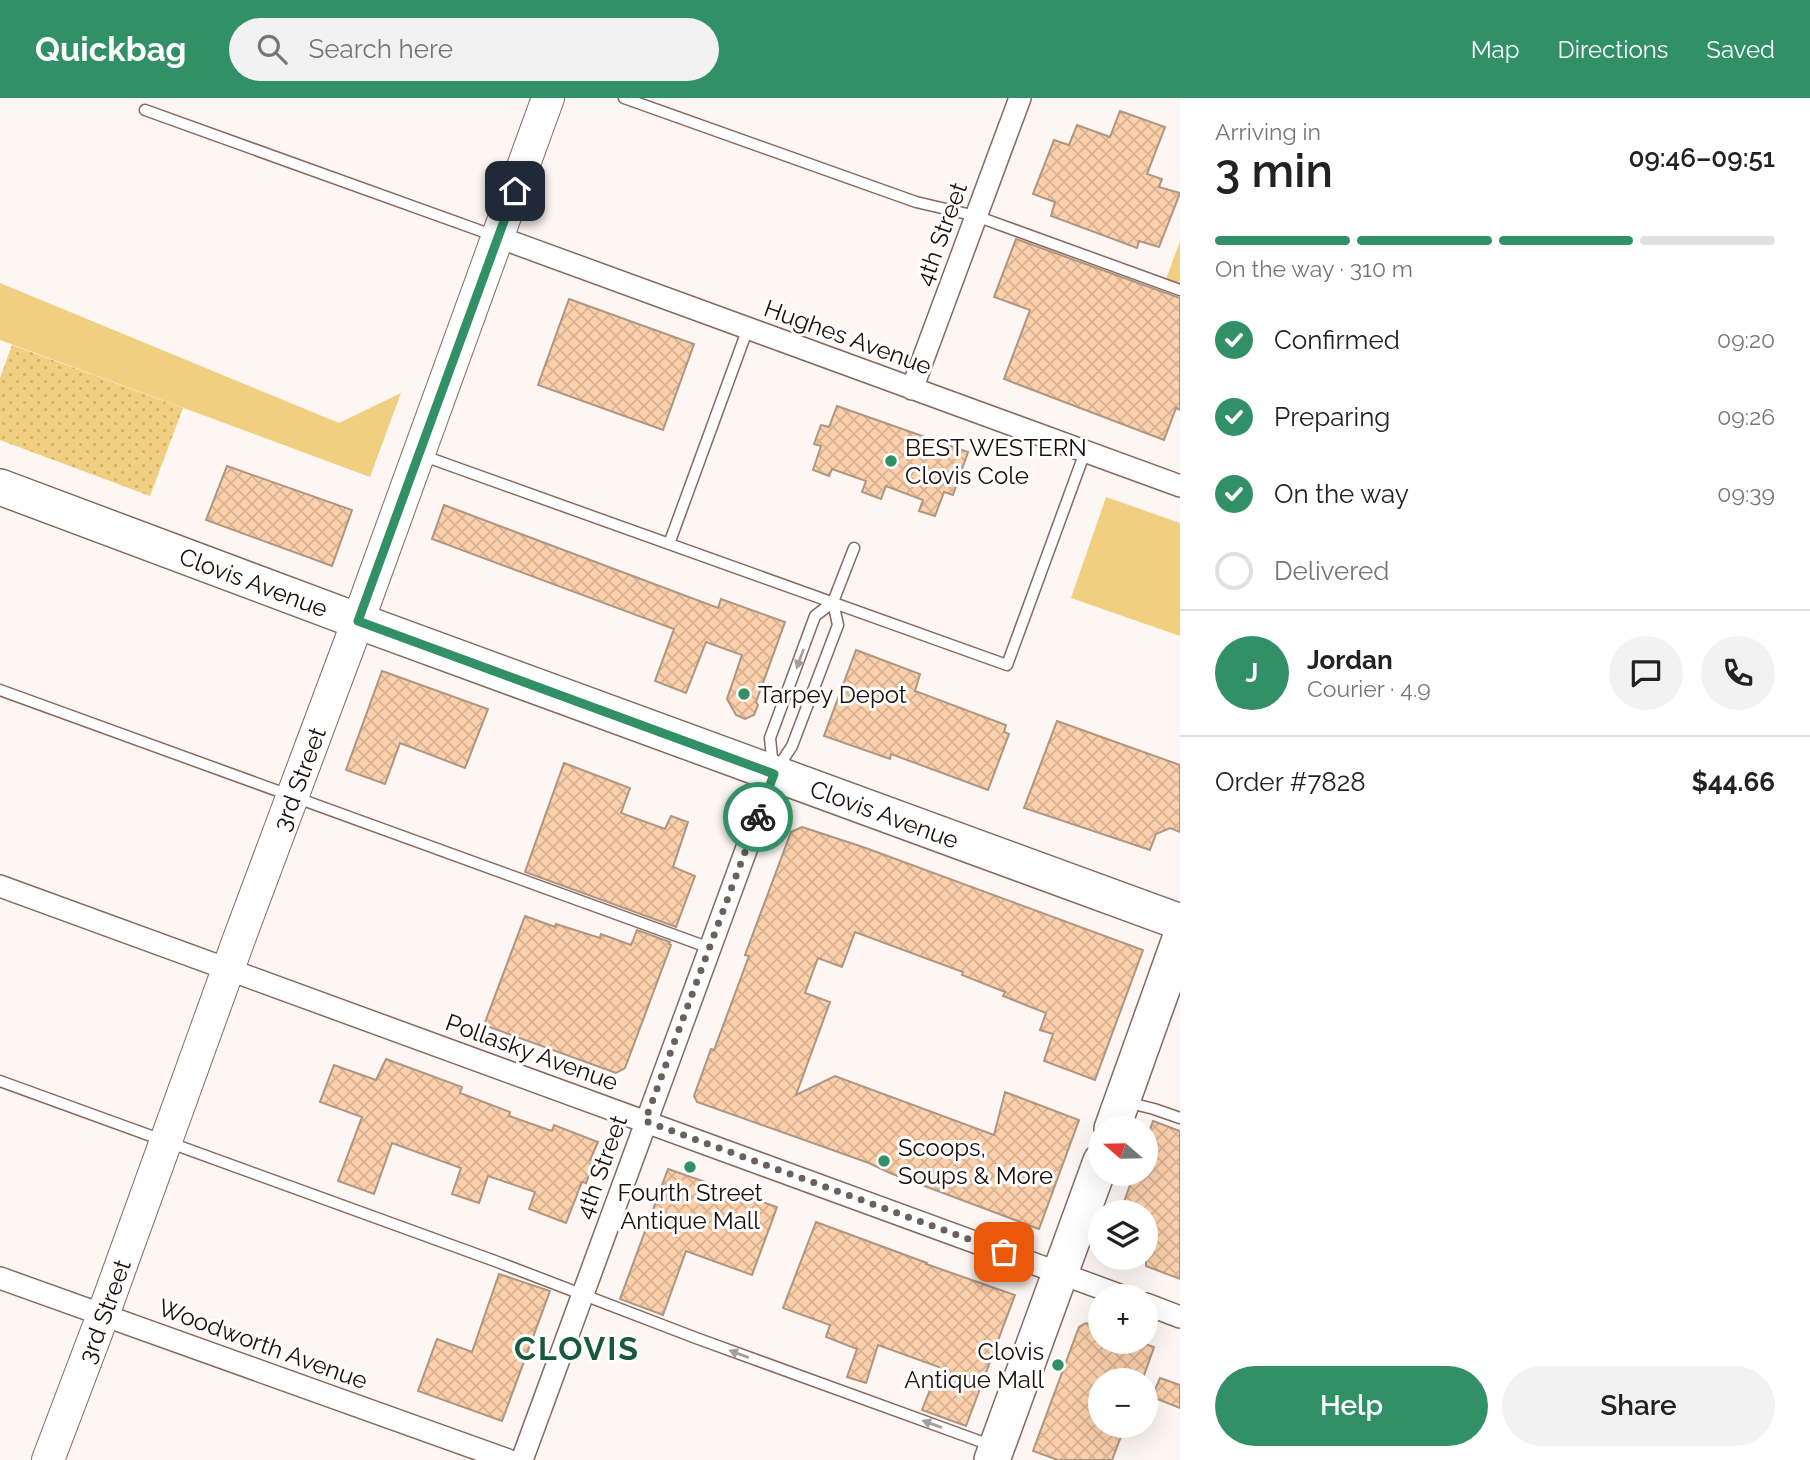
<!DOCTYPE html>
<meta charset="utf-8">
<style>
:root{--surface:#fff;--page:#f2f2f2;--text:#222;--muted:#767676;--line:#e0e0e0;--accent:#329067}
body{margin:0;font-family:Raleway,sans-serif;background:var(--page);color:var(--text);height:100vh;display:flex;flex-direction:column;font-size:26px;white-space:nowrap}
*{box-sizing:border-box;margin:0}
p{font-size:23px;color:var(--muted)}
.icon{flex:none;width:38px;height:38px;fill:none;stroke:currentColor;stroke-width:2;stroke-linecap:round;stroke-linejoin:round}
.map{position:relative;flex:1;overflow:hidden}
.side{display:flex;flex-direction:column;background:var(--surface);width:630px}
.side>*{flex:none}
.needle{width:46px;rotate:290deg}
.tools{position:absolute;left:1088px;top:1018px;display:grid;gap:14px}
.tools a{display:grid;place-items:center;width:70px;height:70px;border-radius:50%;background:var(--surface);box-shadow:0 7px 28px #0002;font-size:35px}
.pin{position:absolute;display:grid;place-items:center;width:60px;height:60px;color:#fff;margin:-30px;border-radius:14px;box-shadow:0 4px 10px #0006}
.courier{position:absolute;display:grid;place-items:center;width:70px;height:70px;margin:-35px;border:5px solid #329067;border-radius:50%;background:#fff;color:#222;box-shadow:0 2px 9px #0007}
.headline em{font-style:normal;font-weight:600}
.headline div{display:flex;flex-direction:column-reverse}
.headline{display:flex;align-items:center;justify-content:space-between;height:119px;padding:0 35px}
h1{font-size:46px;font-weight:600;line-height:52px}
.bar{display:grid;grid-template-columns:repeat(4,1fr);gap:10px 7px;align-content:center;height:84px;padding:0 35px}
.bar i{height:9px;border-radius:5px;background:var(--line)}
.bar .on{background:var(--accent)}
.bar p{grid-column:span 4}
.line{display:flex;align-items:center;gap:18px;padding:0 35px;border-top:2px solid var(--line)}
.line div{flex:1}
.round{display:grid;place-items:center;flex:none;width:74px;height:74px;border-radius:37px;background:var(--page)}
ol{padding:0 35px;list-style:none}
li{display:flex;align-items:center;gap:21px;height:77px}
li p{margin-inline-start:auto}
li .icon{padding:7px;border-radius:50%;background:var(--accent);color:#fff;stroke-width:4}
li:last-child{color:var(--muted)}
li i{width:38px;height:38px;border:4px solid var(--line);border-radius:50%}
.primary-button{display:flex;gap:14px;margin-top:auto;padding:14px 35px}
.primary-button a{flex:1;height:80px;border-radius:42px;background:var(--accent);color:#fff;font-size:28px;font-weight:600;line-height:80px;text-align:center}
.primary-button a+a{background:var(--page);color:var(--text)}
header{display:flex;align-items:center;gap:42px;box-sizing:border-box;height:98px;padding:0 35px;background:var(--accent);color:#fff}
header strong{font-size:33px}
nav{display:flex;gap:38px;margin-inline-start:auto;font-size:24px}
.search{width:490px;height:63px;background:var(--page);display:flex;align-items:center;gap:18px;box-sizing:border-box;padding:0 24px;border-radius:38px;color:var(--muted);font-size:26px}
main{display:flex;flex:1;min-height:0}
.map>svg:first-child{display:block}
.grass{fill:url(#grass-dots)}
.park{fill:#f0d080}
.building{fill:url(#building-cross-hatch);stroke:#ae9681;stroke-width:2}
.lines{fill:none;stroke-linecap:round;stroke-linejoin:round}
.lane-casing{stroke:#87695f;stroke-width:13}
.street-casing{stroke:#87695f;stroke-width:24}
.secondary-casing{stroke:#87695f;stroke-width:34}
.primary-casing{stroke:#87695f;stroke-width:38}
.lane{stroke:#fff;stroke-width:10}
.street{stroke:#fff;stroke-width:21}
.secondary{stroke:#fff;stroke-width:32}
.primary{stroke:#fff;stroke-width:35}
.oneway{fill:#a49f9e}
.done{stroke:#6a605d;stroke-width:7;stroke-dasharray:0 12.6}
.route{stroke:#329067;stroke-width:9}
.poi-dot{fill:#329067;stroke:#fff;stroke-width:2.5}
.labels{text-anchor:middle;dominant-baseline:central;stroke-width:6;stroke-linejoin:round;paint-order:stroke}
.street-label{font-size:24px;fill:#1b0f0c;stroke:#fff}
.poi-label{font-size:24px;fill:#1b0f0c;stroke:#fff;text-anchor:start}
.district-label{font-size:32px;font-weight:bold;letter-spacing:2px;fill:#17593e;stroke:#fff}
</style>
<header>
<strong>Quickbag</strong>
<div class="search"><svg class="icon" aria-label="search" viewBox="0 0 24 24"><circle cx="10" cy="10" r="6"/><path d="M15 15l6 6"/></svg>Search here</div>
<nav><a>Map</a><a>Directions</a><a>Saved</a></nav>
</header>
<main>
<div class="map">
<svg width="1180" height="1362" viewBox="0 0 1180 1362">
<defs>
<pattern id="grass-dots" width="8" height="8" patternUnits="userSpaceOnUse" patternTransform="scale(1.75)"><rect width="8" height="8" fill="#f0d080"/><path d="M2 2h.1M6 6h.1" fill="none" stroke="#cdb16d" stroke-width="1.8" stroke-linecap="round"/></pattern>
<pattern id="building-cross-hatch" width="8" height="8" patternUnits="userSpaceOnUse" patternTransform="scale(1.75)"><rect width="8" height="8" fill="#fbd0ab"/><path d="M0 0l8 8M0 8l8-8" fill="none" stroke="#d7b192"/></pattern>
</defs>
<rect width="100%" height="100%" fill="#fdf6f3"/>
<!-- grass -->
<path class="grass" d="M12,247L183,310L150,398L0,342V280Z"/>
<!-- park -->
<path class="park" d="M1180,143V192L1164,187Z
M0,185L339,325L401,295L370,379L0,242Z
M1106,399L1180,425V538L1071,500Z"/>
<!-- building -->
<path class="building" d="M1120,13L1165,29L1147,76L1162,81L1159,89L1180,95L1159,149L1139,143L1137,150L1051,118L1055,104L1033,96L1054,42L1069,47L1077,27L1110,39Z
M1016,141L1180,200V312L1176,310L1164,342L1004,281L1030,212L994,199Z
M569,201L694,246L663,332L538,287Z
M837,308L968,354L953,397L944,394L935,418L919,413L923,402L886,388L881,401L862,394L866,383L832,371L829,378L813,372L821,348L814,346L821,327L829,329Z
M227,368L352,412L332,468L206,422Z
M444,407L718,510L721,501L785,524L756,604L758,607L754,617L745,621L736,617L727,601L742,557L706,544L686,595L655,583L674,531L432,441Z
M856,552L920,576L915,593L1006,627L1004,634L1009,636L988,692L891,656L890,661L824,638Z
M382,573L488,611L465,670L400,645L385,686L346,672Z
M1057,623L1180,667V734L1170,730L1156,736L1150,752L1024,710Z
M564,665L630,690L621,715L665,731L671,718L688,724L673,769L695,778L676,829L525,774Z
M802,729L863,749L1143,852L1095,982L1044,963L1053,936L1040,932L1046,915L1003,898L1005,894L962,877L963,874L855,834L842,869L818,860L805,895L830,904L796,997L835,978L994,1037L1005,994L1079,1022L1039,1131L890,1075L869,1065L697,1004L694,998L711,951L714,952L736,893L749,858L745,857L791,734Z
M525,818L555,829L556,826L600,840L601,836L631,847L637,832L670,844L669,846L671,847L625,970L616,975L484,927Z
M386,961L462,989L460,995L510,1014L509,1018L552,1033L554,1027L598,1044L590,1062H595L586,1085L582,1084L566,1125L529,1111L535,1094L488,1078L479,1105L452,1096L461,1070L392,1045L374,1096L338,1083L362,1019L320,1004L334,967L376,982Z
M1153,1023L1180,1033V1181L1146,1168V1115H1120L1134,1076H1146V1043Z
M668,1071L777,1109L752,1177L686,1153L663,1217L620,1201Z
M816,1124L927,1165L926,1166L1015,1197L966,1328L922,1312L939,1269L878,1247L866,1285L847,1279L857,1251L826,1239L830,1227L783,1210Z
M499,1176L550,1193L502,1323L418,1293L437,1241L472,1254Z
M1086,1225L1101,1230V1244H1140L1154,1249L1142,1283H1101V1328H1125L1112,1362H1058L1033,1353L1079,1229Z
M1160,1280L1180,1287V1310L1152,1299Z"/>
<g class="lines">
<defs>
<path id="lane" d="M624,0L916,104L976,118L1180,192
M145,12L495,138
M421,357L1007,567L1085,354
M669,446L748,230
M0,592L710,850
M773,670L770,640L815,518L833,504
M777,671L792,648L838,527L833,504L854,450
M0,983L495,1163L696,1240L993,1348
M1126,1004L1154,1011L1180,1020"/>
<path id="street" d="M498,139L1180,388
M912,291L1020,0
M0,788L1125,1199
M0,1180L508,1362
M1146,1206L1180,1219
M522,1362L774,676"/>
<g id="secondary">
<path id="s1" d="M48,1362L103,1217L239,841L358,523L548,0"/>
</g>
<g id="primary">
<path id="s2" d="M0,389L358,523L1180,824"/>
<path d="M1112,1031L1180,841"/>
<path d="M992,1362L1101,1063"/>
</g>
</defs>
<!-- lane casing -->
<use href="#lane" class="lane-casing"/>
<!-- street casing -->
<use href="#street" class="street-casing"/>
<!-- secondary casing -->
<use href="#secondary" class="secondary-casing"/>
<!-- primary casing -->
<use href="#primary" class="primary-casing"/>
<!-- lane -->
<use href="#lane" class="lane"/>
<!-- street -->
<use href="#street" class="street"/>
<!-- secondary -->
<use href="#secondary" class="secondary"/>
<!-- primary -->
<use href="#primary" class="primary"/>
</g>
<!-- one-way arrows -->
<defs><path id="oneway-solid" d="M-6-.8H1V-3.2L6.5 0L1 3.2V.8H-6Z" transform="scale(1.75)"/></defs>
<g class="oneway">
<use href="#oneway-solid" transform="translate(800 561) rotate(110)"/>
<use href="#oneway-solid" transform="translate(739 1256) rotate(-160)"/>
<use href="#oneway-solid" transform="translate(932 1326) rotate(-160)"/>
</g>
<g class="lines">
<!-- done -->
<path class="done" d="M758,719L645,1023L1004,1154"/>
<!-- route -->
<path class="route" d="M515,93L358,523L774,676L758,719"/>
</g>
<!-- markers -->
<g class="poi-dot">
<circle cx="891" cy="363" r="7"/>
<circle cx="744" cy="596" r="7"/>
<circle cx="884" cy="1063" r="7"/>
<circle cx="690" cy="1069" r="7"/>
<circle cx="1058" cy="1267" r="7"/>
</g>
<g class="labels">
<!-- street labels -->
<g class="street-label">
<text transform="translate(941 136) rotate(-70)">4th Street</text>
<text transform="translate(848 239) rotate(20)">Hughes Avenue</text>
<text stroke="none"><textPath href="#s2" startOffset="271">Clovis Avenue</textPath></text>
<text stroke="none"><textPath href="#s1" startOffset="726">3rd Street</textPath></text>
<text stroke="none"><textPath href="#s2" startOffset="943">Clovis Avenue</textPath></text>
<text transform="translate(532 954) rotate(20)">Pollasky Avenue</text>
<text transform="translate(601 1069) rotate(-70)">4th Street</text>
<text stroke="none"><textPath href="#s1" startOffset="159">3rd Street</textPath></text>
<text transform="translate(263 1246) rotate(20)">Woodworth Avenue</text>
</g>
<!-- poi labels -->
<g class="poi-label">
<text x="905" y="349">BEST WESTERN<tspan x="905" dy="28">Clovis Cole</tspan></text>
<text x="758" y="596">Tarpey Depot</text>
<text x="898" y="1049">Scoops,<tspan x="898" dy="28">Soups &amp; More</tspan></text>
<text x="690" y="1094" text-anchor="middle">Fourth Street<tspan x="690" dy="28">Antique Mall</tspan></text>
<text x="1044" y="1253" text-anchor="end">Clovis<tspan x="1044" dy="28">Antique Mall</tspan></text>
</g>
<!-- district labels -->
<g class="district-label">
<text x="577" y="1250">CLOVIS</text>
</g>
</g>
</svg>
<div class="tools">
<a><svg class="needle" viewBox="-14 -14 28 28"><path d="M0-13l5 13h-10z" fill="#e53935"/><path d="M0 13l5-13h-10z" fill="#767676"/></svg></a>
<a><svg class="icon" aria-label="layers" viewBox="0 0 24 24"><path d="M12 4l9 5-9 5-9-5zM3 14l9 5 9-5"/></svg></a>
<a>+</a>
<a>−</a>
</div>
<div class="pin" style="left:1004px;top:1154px;background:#ea580c"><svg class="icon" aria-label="bag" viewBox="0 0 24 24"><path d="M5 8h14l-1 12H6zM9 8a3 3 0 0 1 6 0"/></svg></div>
<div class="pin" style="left:515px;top:93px;background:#1f2937"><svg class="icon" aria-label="home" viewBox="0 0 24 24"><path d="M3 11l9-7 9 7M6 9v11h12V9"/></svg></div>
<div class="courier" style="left:758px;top:719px"><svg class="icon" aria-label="bike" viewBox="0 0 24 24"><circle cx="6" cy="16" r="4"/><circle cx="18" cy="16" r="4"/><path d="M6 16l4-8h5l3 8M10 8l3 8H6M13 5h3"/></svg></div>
</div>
<section class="side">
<div class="headline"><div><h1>3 min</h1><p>Arriving in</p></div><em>09:46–09:51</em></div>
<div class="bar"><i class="on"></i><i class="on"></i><i class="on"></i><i></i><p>On the way · 310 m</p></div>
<ol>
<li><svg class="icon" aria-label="check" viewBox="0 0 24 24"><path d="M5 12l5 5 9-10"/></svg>Confirmed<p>09:20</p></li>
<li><svg class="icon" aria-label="check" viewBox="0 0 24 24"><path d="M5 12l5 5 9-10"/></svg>Preparing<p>09:26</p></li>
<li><svg class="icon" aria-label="check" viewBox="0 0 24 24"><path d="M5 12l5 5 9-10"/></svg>On the way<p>09:39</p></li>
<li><i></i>Delivered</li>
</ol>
<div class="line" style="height:126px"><b class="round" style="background:var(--accent);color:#fff">J</b><div><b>Jordan</b><p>Courier · 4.9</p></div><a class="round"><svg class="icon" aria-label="chat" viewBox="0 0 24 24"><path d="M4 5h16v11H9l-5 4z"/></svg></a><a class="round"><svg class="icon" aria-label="phone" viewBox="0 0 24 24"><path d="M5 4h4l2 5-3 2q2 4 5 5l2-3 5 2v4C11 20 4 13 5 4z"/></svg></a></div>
<div class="line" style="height:91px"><div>Order #7828</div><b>$44.66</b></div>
<div class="primary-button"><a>Help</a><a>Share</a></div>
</section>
</main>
